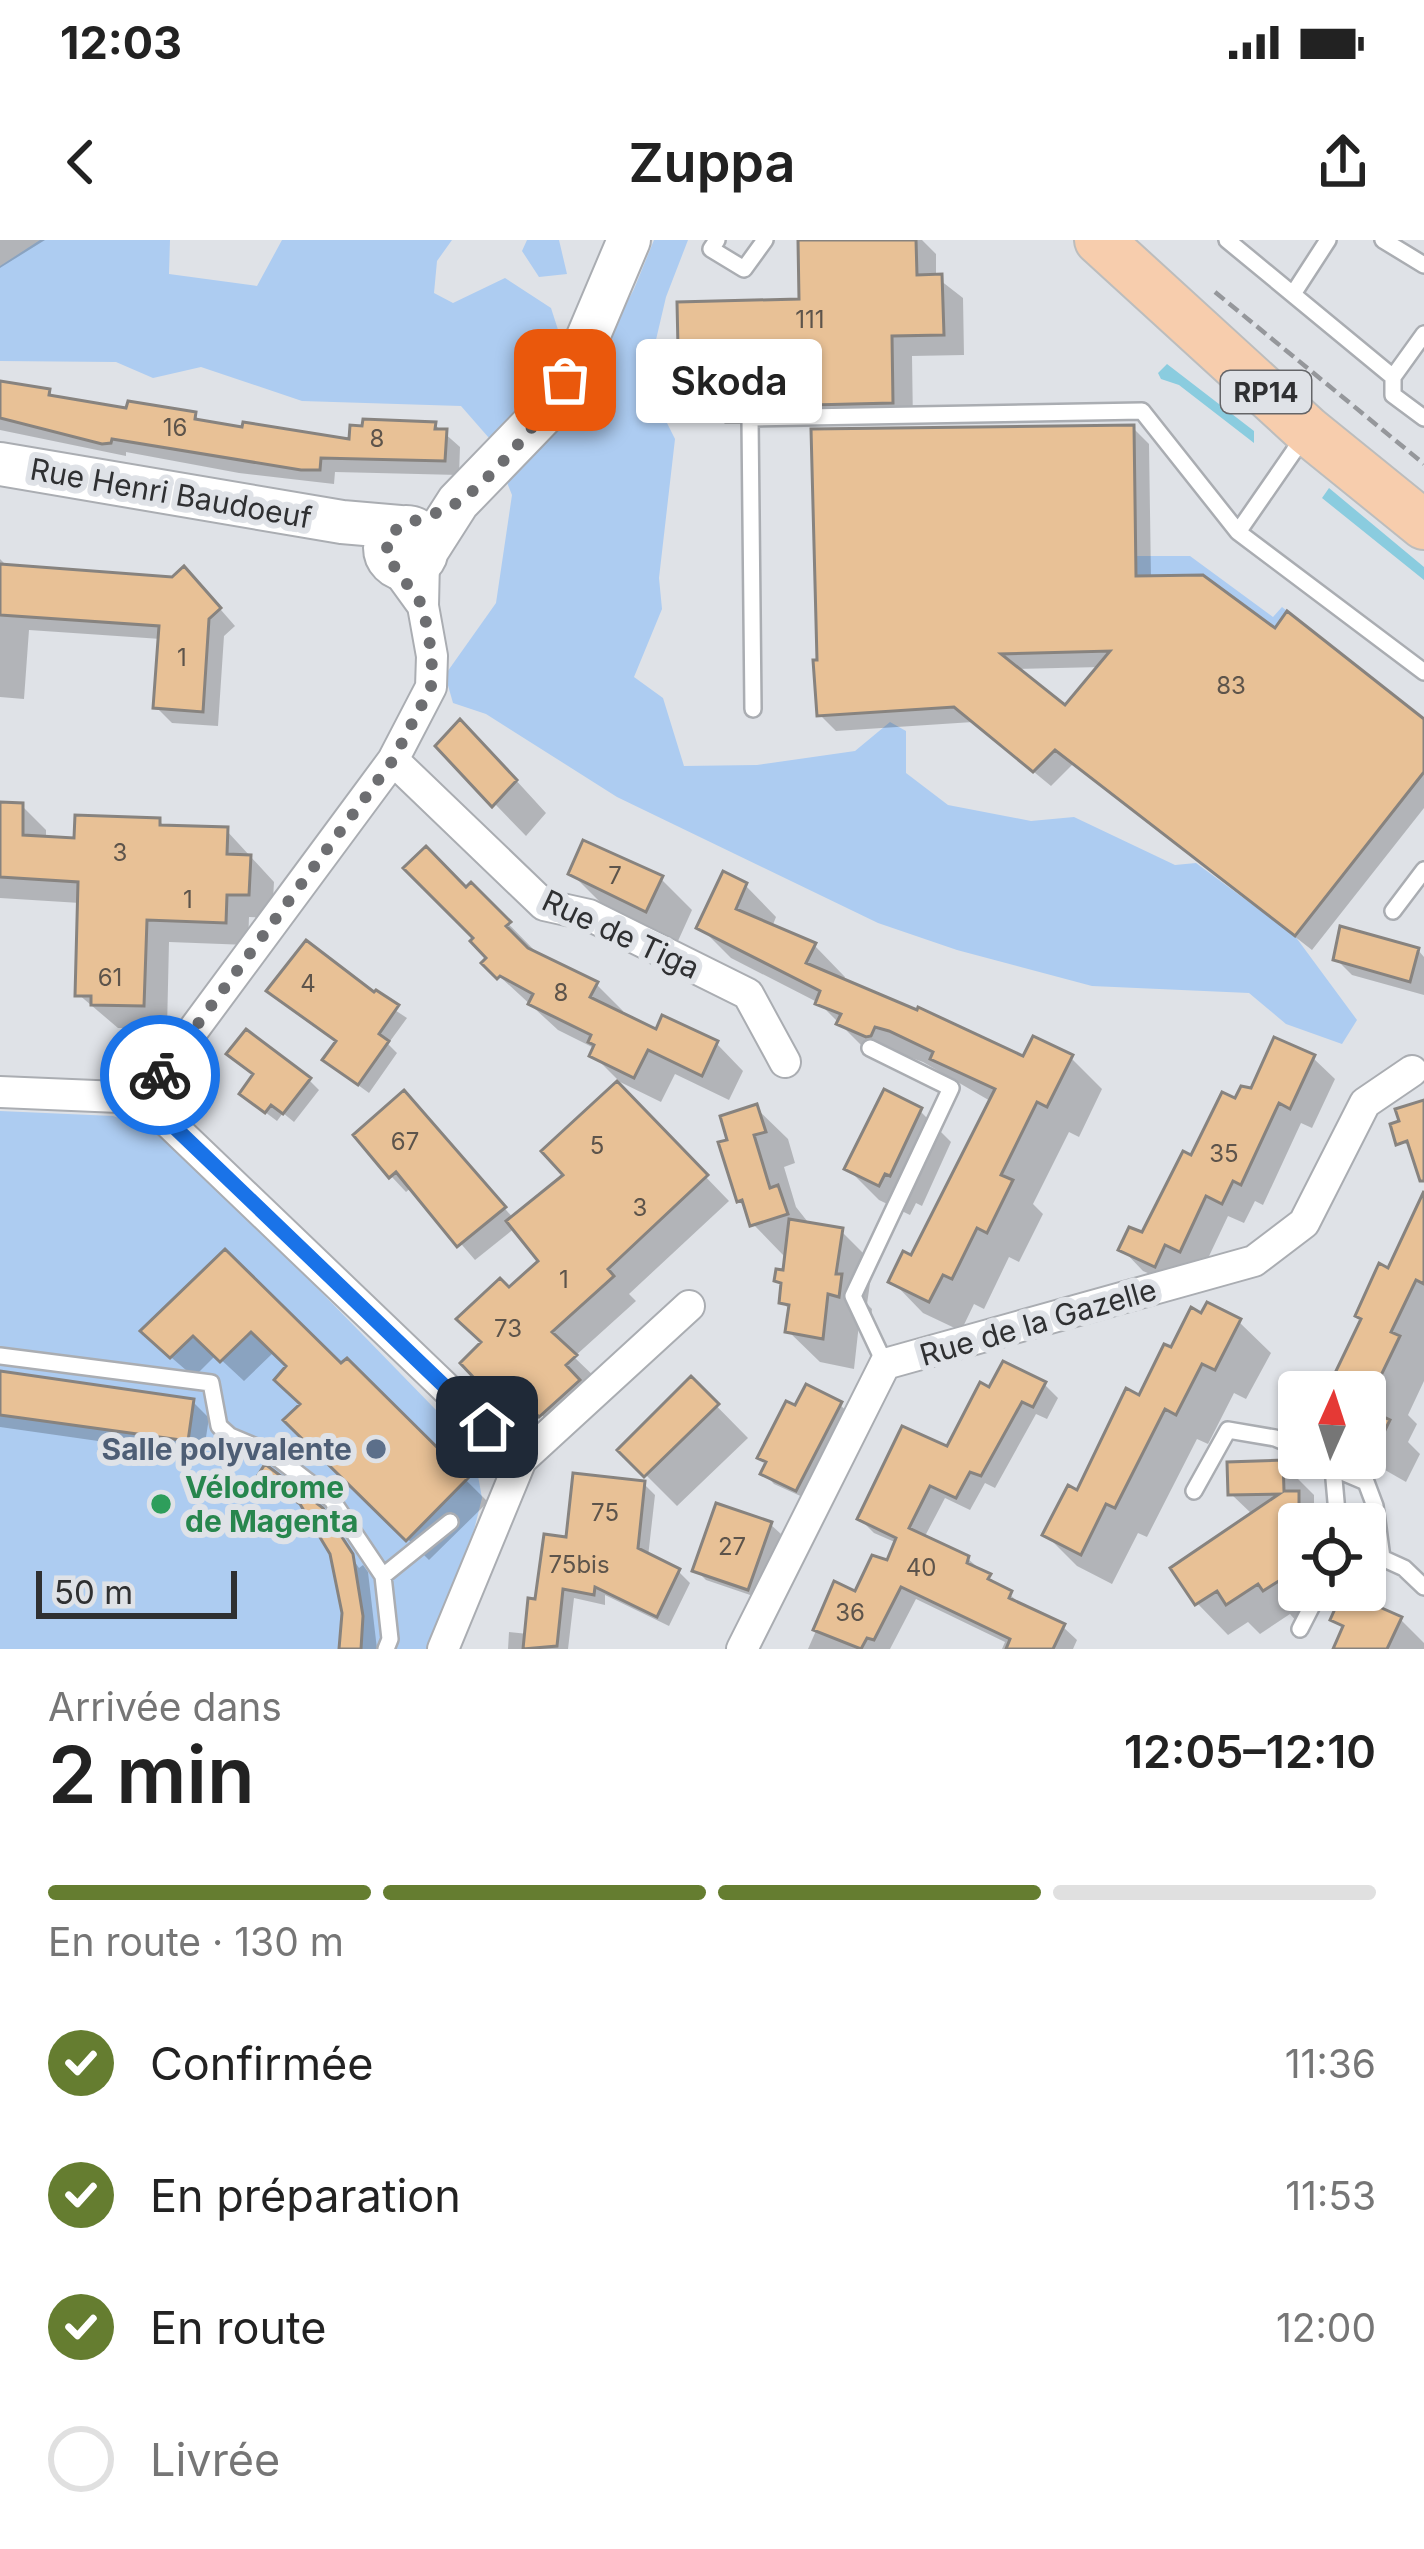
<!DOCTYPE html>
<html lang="fr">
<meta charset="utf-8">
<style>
:root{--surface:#fff;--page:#f6f6f6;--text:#222;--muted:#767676;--line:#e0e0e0;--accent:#657d30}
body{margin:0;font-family:Inter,sans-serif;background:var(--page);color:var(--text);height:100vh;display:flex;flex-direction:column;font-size:45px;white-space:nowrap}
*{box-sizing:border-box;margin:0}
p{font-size:39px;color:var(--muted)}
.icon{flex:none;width:66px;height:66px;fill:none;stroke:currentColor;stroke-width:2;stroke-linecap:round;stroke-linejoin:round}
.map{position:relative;height:1409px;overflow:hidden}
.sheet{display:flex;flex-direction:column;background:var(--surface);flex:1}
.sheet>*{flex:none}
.needle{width:78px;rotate:3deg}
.buttons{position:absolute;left:1278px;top:1131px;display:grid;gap:24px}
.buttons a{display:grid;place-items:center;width:108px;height:108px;border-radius:12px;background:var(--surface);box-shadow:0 3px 9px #0004;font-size:60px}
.scale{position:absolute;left:36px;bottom:30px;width:201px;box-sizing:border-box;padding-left:12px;border:6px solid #2f3032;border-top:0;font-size:33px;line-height:42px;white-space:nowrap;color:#2f3032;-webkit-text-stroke:9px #dfe2e7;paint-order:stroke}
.pin{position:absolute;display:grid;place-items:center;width:102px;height:102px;color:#fff;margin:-51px;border-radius:24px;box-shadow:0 6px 18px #0006}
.courier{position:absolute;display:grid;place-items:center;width:120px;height:120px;margin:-60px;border:9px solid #1a73e8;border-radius:50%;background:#fff;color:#222;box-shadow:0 3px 15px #0007}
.bubble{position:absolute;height:84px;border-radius:12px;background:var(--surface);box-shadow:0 3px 9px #0004;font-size:39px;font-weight:600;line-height:84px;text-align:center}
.head em{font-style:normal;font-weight:600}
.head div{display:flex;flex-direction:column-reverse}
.head{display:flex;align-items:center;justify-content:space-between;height:204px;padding:0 48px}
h1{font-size:78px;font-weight:600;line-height:90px}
.bar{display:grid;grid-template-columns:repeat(4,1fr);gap:18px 12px;align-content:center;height:144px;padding:0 48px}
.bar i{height:15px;border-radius:9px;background:var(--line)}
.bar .current{background:var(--accent)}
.bar p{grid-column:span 4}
ol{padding:0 48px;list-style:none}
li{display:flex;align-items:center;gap:36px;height:132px}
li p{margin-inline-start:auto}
li .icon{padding:12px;border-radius:50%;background:var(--accent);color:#fff;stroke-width:4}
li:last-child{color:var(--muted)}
li i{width:66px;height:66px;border:6px solid var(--line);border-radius:50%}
.status{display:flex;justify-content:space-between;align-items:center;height:84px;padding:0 60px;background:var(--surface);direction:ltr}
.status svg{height:33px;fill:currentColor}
header{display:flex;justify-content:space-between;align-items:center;height:156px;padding:0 48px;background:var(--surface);font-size:54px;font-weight:600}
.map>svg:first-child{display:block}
.green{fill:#adccf1}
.water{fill:#8accdf}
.shadow{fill:#0003;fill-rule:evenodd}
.building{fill:#e8c196;stroke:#87837f;stroke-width:3;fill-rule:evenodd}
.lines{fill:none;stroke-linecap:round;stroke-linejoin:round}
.lane-casing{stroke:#aaadb2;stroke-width:20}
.street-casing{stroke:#aaadb2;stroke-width:34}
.secondary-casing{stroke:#aaadb2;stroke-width:46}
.primary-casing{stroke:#bcbdbd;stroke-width:52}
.path{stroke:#95979b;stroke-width:4.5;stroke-dasharray:12 6;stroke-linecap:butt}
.lane{stroke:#fff;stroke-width:15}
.street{stroke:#fff;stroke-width:30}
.secondary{stroke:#fff;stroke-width:42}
.primary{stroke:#f7cdad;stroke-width:48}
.done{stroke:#6d6e71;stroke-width:12;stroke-dasharray:0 21.6}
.route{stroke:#1a73e8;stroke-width:15}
.service-dot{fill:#5c6f8a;stroke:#dfe2e7;stroke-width:4.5}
.leisure-dot{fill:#2e9e5b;stroke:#dfe2e7;stroke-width:4.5}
.labels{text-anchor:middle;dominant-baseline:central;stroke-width:12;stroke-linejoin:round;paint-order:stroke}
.number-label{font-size:24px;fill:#5d544b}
.shield{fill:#dfe2e7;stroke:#646568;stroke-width:3}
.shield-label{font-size:27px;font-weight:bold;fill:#2f3032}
.street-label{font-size:30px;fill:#2f3032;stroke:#dfe2e7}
.service-label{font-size:30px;font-weight:bold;fill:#4e5e75;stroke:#dfe2e7;text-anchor:end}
.leisure-label{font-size:30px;font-weight:bold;fill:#27864d;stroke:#dfe2e7;text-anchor:start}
</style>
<div class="status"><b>12:03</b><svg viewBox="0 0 49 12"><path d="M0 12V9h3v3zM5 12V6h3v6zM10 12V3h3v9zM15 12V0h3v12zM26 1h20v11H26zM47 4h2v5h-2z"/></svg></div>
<header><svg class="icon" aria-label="back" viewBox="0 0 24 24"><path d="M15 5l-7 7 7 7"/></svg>Zuppa<svg class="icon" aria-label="share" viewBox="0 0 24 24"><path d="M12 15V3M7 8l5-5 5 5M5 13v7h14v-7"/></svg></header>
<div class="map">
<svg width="1424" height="1409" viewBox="0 0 1424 1409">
<rect width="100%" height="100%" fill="#dfe2e7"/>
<!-- green -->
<path class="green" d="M40,0H170L169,34L257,46L282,0H452L437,21L434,53L453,63L505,38L551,68L561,99L591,130L634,49L654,0H688L666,57L655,104L651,151L675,199L659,338L662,369L634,437L663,458L684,526L757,525L855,511L890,482L906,491V533L948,565L1031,581L1074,577L1175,625L1196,623L1295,696L1357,780L1342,804L1286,784L1249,753L1092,746L957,710L878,683L617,557L486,474L453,463L445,435L496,363L512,255L489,198L461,166L302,161L201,127L153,138L116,122L0,121V26Z
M527,0H559L567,34L539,37L522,11Z
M1136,316H1190L1273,377L1282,367L1287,371L1275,388L1203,335L1136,336Z
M0,871L113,876L158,892L216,944L473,1208L482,1258L474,1290L427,1409H0Z"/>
<!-- water -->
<path class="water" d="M1167,124L1254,191V203L1179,145L1161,139L1158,133Z
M1329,248L1424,327V340L1322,258Z"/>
<!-- shadow -->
<path class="shadow" d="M0,0H45L0,28Z
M801,0H922L936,14V37L963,58L964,115L912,116L913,184L835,185L814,168L748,170L749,184H725L713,173H704L682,152L802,62Z
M0,144L49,152L56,159L129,172L194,175L203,183L352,202L434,184L460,207L459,235L335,232L334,244L239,233L126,212V216L0,190Z
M1133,188L1149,204L1151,339L1275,392L1424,483V568L1312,710L1073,524L1051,546L973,482L836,491L820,475ZM1101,427L1065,469L1015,429Z
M0,319L9,328L200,346L235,386L224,396L218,486L172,483L156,467L161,399L29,390L24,459L0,457Z
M439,506L492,514L546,573L526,596Z
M0,565L22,566L46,590V599L77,601L159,581L166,588L226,590L274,642L272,678L249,677L248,705L169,702L167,789L118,788L78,754L80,663L0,658Z
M572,634L661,639L692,670L678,701L603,665Z
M745,645L776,677L772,687L814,705L845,737L843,742L1025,820L1071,818L1102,849L1079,897L1069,892L1033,964L1043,974L1019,1022L1009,1017L984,1069L974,1064L961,1091L923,1073L892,1041L912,1019L992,862L923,822L906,816L902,827L871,815L819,763L731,718L700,687Z
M471,646L535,711L532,713L596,744L623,771L621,775L657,793L664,779L717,804L743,831L729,860L675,834L661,862L620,842L593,815L596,809L558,790L485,723L490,718L466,651Z
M1418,710L1424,717V755L1352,735L1336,719Z
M270,751L375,757L407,778L388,804L397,813L369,853L336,829L338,802Z
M1313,818L1335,839L1312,888L1301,883L1263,965L1255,961L1244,983L1228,976L1202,1031L1177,1046L1143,1031L1122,1009L1143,996L1193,919L1237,862Z
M309,840L319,850L294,882L283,873L277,881L253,863Z
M617,845L729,961L629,1054L636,1061L574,1117L599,1141L565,1199L533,1166L518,1179L494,1155L485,1103L509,1051L542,1021L515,988L475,1020L412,947L406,952L391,936L419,870L514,979L567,935Z
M756,868L788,899L795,923L784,927L796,967L811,986L841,991L873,1023L867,1064L872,1069L870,1087L859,1084L854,1129L820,1122L788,1091L791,1071L782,1062L784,1046L777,1040L785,1033L788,1015L784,1016L753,984L748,970L739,961L731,902Z
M920,871L951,902L922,966L916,963L910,975L879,960L848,929Z
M1424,984V1141L1408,1175L1417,1184L1408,1202L1420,1214L1406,1242L1364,1218L1365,1152H1338L1389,1032Z
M225,1013L341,1127L347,1122L488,1262L429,1320L287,1180L303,1164L290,1127L274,1112L244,1141L216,1115L194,1137L165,1112Z
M1239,1082L1271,1113L1246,1159L1234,1153L1208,1204L1197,1199L1147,1297L1138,1293L1112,1344L1077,1326L1046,1295L1078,1254L1172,1111Z
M0,1134L193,1162L209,1178L203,1216L0,1187Z
M691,1140L748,1198L677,1266L621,1210Z
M1044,1144L1058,1158L1047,1179L1036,1174L995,1248L985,1243L970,1270L945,1258L924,1298L968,1319L1024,1367L1063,1387L1077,1400L1073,1409H1002L1005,1402L916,1359L890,1409H808L836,1345L856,1355L889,1323L897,1303L874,1293L860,1279L948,1210L990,1151Z
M840,1165L851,1175L807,1259L774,1244L764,1233L768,1224L761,1217L796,1169Z
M1282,1223L1314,1255V1271L1328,1284H1299V1350H1319L1296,1381L1290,1374L1260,1394L1248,1382L1228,1395L1197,1363L1253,1275L1231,1254Z
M262,1234L323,1274L359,1328L363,1325L368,1332L377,1409H342L346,1373L333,1313L307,1271Z
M644,1244L655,1255L648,1317L678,1331L690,1343L669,1386L605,1355V1365L574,1358L568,1409H508L509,1392L528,1394L538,1362L569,1300Z
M770,1284L781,1294L759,1358L706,1340L696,1330Z
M1334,1379H1400L1424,1403V1409H1336L1344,1390Z"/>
<!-- building -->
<path class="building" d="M798,0H916L917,35L942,34L944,95L892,96L893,163L811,165L804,163L803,148L728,150V163L700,164V152L679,153L677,62L799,59Z
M0,141L50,149L49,155L126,168L128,161L196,172L195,179L242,187L243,182L349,199L350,185L362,186L363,179L436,182L435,189H447L445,221L321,218L320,230H301L112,199L111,203L102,204L0,178Z
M1134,185L1136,336L1203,335L1275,388L1287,371L1424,479V532L1295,696L1055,510L1033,532L954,467L817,476L813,420H817L811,189ZM1110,411L1065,465L1001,414Z
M0,324L172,337L184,326L221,368L209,379L203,472L153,468L159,386L0,375Z
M460,479L517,540L492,567L435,506Z
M0,562L23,563V595L74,598L75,575L160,578V585L228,587L227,614L251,615L249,655H227L226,683L147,680L144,766L91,765V756H75L78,642L0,637Z
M583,600L663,636L646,672L568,634Z
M426,606L466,647L471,642L511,682L506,686L528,708L598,742L590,757L656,789L662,775L718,801L702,836L648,810L634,838L589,816L594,805L588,802L591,795L528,764L533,754L500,736L497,739L481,723L486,718L470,701L473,698L403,628Z
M723,631L747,643L736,669L816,703L806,723L917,770L918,767L1023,816L1033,796L1073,815L1047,867L1037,862L1001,935L1013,940L987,993L977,988L952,1039L943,1035L929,1062L888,1042L903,1011L911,1015L995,849L930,819L933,812L889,791L875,787L871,796L866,797L836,784L841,774L815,764L820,751L696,688Z
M1340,686L1419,708L1410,742L1333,720Z
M306,700L374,752L376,750L399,765L379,794L389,801L358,845L322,820L336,801L266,751Z
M246,789L311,838L283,874L271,865L265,873L239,854L253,834L226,814Z
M1274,797L1315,815L1290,869L1279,863L1241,945L1233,941L1222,964L1206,956L1180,1012L1165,1005L1155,1027L1118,1010L1129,987L1142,992L1183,911L1191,915L1222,852L1235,858L1241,846L1251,848Z
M617,841L708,935L608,1029L614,1036L552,1092L577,1115L566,1125L580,1140L539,1177L508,1143L492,1157L460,1123L481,1102L456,1079L500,1038L509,1047L538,1021L506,981L563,935L541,911Z
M884,849L922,868L890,936L885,934L879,946L844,929Z
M404,850L506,967L457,1007L396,932L389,938L353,895Z
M1424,860V941H1420L1407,901L1396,905L1390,884L1399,881L1395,869Z
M757,864L766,892L754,895L770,948L778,945L788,974L750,986L742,960L737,962L718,902L727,900L720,876Z
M1424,951V1044L1416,1040L1391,1092L1400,1096L1373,1152H1334L1341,1136L1335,1133L1361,1079L1355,1076L1379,1023L1388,1028Z
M789,979L843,988L836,1034H842L839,1057L828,1054L823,1099L785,1092L789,1065L779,1063L781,1043L774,1041L776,1029L783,1030Z
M225,1009L341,1123L347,1118L468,1238L406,1301L283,1180L300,1164L274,1140L286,1126L251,1092L220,1122L193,1096L170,1118L140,1091Z
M1207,1062L1241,1079L1215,1130L1202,1124L1176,1175L1165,1169L1115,1268L1106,1264L1081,1315L1042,1295L1068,1245L1077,1250L1126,1148L1139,1155L1164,1104L1171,1107L1191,1067L1201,1073Z
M1003,1121L1046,1142L1033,1167L1022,1162L981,1236L970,1232L956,1258L930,1246L909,1288L969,1316L967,1323L991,1334L988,1339L1012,1351L1009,1358L1065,1384L1053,1409H1006L1010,1399L901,1347L874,1400L867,1398L861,1409L813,1390L834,1341L855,1351L872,1315L887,1320L896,1298L857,1279L902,1186L947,1206L980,1142L989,1147Z
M0,1131L194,1159L188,1201L0,1175Z
M691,1136L719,1164L644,1237L617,1210Z
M806,1144L842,1162L796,1251L760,1234L766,1222L757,1218L786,1161L795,1165Z
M1365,1168L1390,1180L1366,1229H1365Z
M1283,1220L1284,1251H1299V1292H1288L1290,1334L1263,1351L1258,1344L1226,1365L1217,1351L1195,1365L1170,1328L1279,1254L1228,1255L1227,1222Z
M265,1224L323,1268L353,1314L363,1376L361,1409H339L342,1373L330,1314L300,1264L258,1235Z
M573,1233L645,1241L638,1308L680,1329L657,1377L595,1347L594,1355L563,1349L557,1406L523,1409L528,1358L535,1359L544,1294L566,1297Z
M716,1263L772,1282L748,1350L692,1331Z
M1343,1351L1402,1377L1387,1409H1333L1343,1386L1330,1380Z"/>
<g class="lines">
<defs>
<path id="lane" d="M717,0L711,9L744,29L765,0
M1227,0L1393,137
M1383,0L1424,25
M1293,54L1328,0
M1424,94L1393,137V155L1424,178
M1303,198L1238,292L1424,432
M753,469L750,178L1142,171L1238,292
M1393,671L1424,630
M870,808L951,848L853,1056L885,1124
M0,1116L211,1143L219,1186L230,1196L271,1213L332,1260L383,1336L390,1399L386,1409
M1318,1218L1333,1228L1338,1284
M1333,1228L1366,1242L1375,1266L1382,1318L1365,1320
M1194,1251L1228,1190L1275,1198L1299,1208
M1382,1318L1404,1328L1424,1347
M383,1336L450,1282
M1300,1389L1320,1350"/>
<path id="street" d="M394,326L423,366
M393,520L544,665L589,675L748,754L785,822
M0,852L143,858L521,1220L443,1409
M143,858L393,520L431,447L432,416L423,366L424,320
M521,1220L689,1066
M742,1409L885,1124L1254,1021L1304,983L1365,863L1412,831"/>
<path id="secondary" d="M0,224L342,282L400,287
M385 308a21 21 0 1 1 42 0a21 21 0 1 1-42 0Z
M428,309L458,262L547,170L582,111L629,0"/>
<path id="primary" d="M1099,0L1308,191L1424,285"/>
</defs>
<!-- lane casing -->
<use href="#lane" class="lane-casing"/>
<!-- street casing -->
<use href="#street" class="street-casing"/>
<!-- secondary casing -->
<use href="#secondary" class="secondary-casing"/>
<!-- primary casing -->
<use href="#primary" class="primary-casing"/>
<!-- path -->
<path class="path" d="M1215,52L1424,224"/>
<!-- lane -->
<use href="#lane" class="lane"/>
<!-- street -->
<use href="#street" class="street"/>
<!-- secondary -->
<use href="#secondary" class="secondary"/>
<!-- primary -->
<use href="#primary" class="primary"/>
</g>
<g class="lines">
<!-- done -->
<path class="done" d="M160,835L393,520L431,447L432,416L423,366L386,315L389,295C408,279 437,276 458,262C493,239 543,177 565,140"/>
<!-- route -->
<path class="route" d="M160,835L143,857L487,1187"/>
</g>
<!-- markers -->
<circle class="service-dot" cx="376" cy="1209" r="12"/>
<circle class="leisure-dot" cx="161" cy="1264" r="12"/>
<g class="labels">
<!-- number labels -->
<g class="number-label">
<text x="810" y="79">111</text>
<text x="175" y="187">16</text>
<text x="377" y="198">8</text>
<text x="182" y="417">1</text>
<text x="1231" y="445">83</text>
<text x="120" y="612">3</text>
<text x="615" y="635">7</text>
<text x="188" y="659">1</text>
<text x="110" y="737">61</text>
<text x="308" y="743">4</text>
<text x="561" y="752">8</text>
<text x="405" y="901">67</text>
<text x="597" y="905">5</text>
<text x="1224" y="913">35</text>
<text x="640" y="967">3</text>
<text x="564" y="1039">1</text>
<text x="508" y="1088">73</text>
<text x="605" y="1272">75</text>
<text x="732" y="1306">27</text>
<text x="579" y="1324">75bis</text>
<text x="921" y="1327">40</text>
<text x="850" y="1372">36</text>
</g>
<!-- shield labels -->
<rect class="shield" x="1221" y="131" width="90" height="42" rx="9"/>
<g class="shield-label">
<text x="1266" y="152">RP14</text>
</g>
<!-- street labels -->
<g class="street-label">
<text transform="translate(171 253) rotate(10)">Rue Henri Baudoeuf</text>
<text transform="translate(621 694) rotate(25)">Rue de Tiga</text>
<text transform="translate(1038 1082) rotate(-16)">Rue de la Gazelle</text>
</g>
<!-- service labels -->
<g class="service-label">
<text x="352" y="1209">Salle polyvalente</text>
</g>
<!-- leisure labels -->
<g class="leisure-label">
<text x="185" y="1247">Vélodrome<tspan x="185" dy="34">de Magenta</tspan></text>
</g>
</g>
</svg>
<div class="buttons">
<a><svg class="needle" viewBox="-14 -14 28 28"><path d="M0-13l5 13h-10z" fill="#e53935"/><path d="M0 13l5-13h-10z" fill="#767676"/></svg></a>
<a><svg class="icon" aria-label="locate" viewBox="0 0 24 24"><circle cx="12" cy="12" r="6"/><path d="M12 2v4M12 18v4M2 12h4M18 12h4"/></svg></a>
</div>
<div class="scale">50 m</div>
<div class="pin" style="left:565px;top:140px;background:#ea580c"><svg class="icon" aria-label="bag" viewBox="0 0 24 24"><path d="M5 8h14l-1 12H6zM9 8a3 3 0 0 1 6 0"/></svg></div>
<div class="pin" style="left:487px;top:1187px;background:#1f2937"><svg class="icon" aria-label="home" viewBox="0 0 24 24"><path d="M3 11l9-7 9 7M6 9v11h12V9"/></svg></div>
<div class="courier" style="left:160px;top:835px"><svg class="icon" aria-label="bike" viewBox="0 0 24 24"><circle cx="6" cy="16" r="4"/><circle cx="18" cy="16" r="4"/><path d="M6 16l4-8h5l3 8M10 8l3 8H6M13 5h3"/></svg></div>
<div class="bubble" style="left:636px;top:99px;width:186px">Skoda</div>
</div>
<section class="sheet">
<div class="head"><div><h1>2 min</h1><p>Arrivée dans</p></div><em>12:05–12:10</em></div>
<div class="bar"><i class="current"></i><i class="current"></i><i class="current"></i><i></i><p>En route · 130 m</p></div>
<ol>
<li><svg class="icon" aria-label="check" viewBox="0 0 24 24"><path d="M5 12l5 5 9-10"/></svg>Confirmée<p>11:36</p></li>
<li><svg class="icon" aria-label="check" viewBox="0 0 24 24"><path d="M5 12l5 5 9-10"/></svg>En préparation<p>11:53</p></li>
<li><svg class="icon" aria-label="check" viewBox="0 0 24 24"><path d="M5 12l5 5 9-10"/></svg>En route<p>12:00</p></li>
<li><i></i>Livrée</li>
</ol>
</section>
